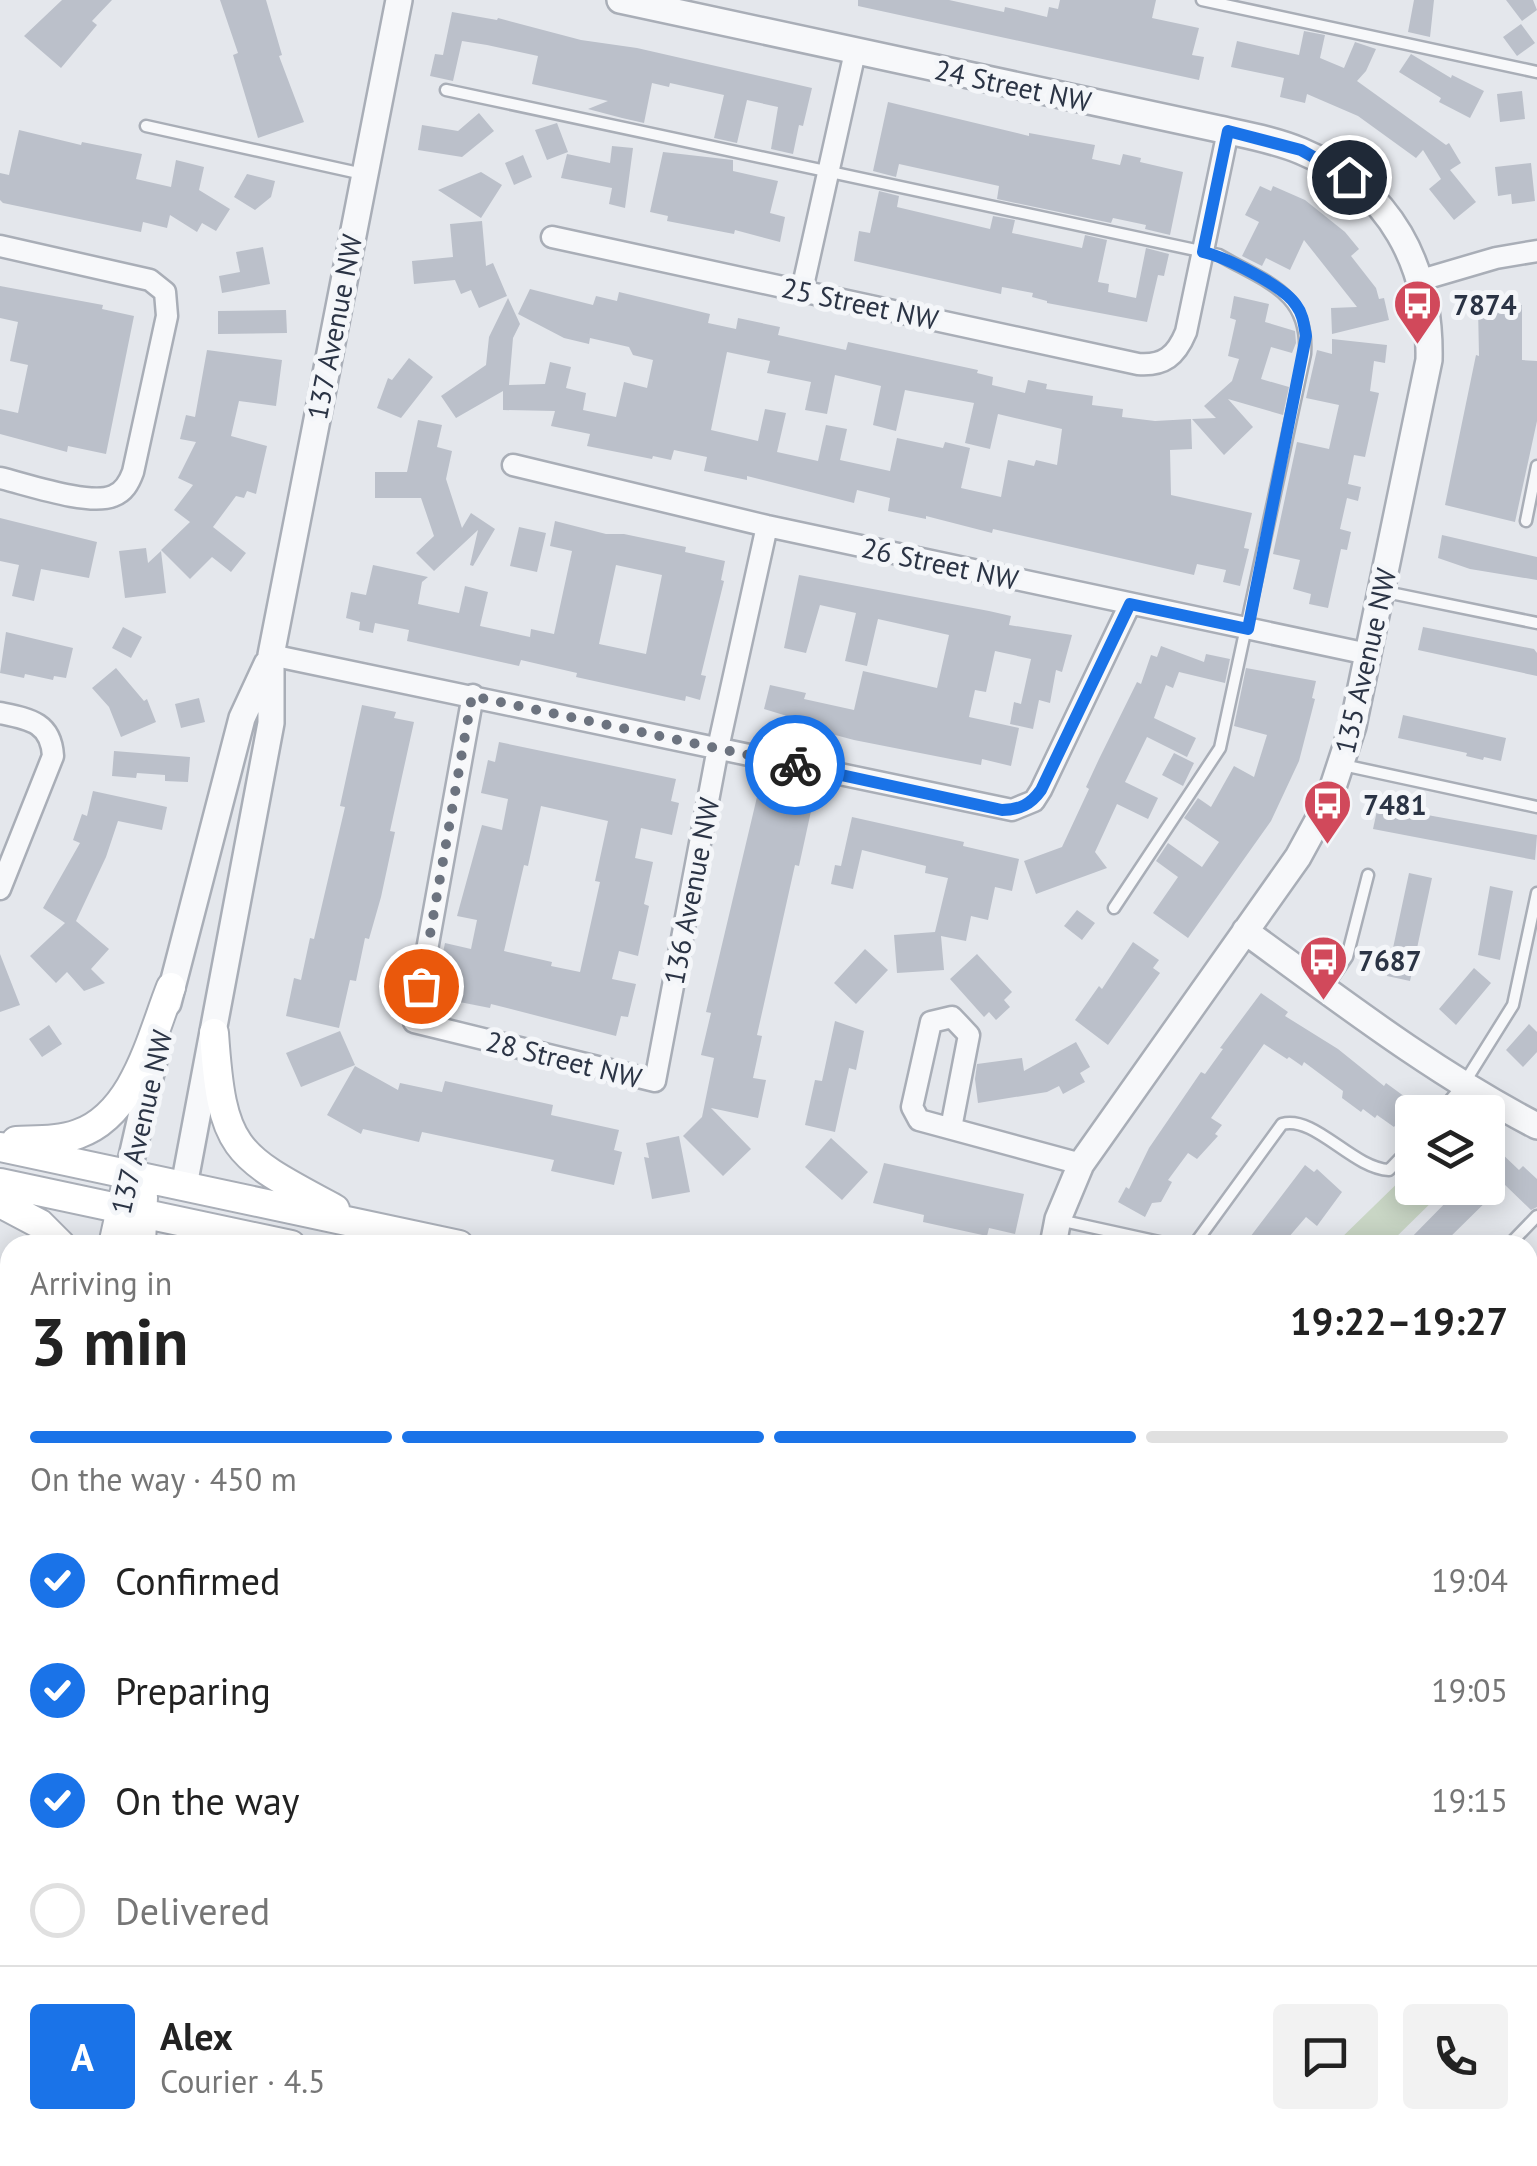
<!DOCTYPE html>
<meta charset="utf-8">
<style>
:root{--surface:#fff;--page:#f2f2f2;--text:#222;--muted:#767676;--line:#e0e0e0;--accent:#1a73e8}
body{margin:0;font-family:"PT Sans",sans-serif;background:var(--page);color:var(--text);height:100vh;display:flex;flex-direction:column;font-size:38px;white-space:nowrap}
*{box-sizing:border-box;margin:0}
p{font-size:32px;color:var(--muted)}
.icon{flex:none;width:55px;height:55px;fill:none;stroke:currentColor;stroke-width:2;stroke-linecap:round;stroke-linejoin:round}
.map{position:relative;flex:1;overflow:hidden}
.details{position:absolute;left:0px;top:1235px;width:1538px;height:932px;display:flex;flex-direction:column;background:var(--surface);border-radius:30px 30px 0 0;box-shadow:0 5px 25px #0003}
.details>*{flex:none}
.controls{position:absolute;left:1395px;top:1095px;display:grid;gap:20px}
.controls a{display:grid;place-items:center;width:110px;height:110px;border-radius:10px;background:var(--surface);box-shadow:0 5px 25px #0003;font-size:50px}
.pin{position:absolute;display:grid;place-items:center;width:85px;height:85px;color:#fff;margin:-42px;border:5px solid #fff;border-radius:50%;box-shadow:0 2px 10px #0007}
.courier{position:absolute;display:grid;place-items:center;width:100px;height:100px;margin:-50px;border:8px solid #1a73e8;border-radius:50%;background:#fff;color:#222;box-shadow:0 2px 12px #0007}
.head em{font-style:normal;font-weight:600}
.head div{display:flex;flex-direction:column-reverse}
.head{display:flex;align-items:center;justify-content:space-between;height:170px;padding:0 30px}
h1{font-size:65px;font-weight:600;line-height:75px}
.bar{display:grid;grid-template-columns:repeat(4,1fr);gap:15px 10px;align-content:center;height:120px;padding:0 30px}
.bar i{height:12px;border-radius:8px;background:var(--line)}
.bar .current{background:var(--accent)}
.bar p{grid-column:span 4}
.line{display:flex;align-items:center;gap:25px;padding:0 30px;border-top:2px solid var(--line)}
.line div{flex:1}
.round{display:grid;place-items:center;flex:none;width:105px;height:105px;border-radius:10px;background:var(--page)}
ol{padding:0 30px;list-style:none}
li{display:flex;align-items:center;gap:30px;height:110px}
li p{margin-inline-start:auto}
li .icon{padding:10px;border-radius:50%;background:var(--accent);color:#fff;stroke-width:4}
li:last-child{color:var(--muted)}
li i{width:55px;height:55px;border:5px solid var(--line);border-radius:50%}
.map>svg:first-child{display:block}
.green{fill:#c9d6c5}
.building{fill:#bbc0ca;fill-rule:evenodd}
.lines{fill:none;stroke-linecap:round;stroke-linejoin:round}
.service-casing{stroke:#a9aeb7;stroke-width:15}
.minor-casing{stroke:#a9aeb7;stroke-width:25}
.tertiary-casing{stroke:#a9aeb7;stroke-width:30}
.secondary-casing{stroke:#a9aeb7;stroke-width:32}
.service{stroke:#f7f8fa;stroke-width:10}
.minor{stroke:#f7f8fa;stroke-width:20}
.tertiary{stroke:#f7f8fa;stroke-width:25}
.secondary{stroke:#fff;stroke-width:28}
.done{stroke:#6c737f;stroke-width:10;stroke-dasharray:0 18}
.route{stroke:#1a73e8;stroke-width:12}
.labels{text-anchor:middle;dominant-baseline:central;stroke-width:10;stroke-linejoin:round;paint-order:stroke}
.street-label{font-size:28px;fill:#2b3445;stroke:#f4f6f9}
.poi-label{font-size:28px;font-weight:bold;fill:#2b3445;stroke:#f4f6f9;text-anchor:start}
</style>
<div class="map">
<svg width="1537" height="2166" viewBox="0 0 1537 2166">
<rect width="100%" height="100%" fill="#e4e7ec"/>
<!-- green -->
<path class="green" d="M1412,1169V1188H1446L1388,1245H1334Z"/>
<!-- building -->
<path class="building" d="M62,0H112L92,21L97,25L61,68L24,36Z
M220,0H266L282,55L279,56L304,122L258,138L233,55L238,53Z
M858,0H949L1004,12L1005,7L1047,17L1049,7L1058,9L1060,0H1156L1152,18L1199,28L1192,55L1204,57L1199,80L858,6Z
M1414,0H1434L1430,37L1408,32Z
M1506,0H1533L1537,10L1522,21Z
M452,12L497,20L498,18L581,40L637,48L812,88L803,126L799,125L793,154L771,149L778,107L747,100L737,143L714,138L724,95L670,83L669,87L652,83L644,123L622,118L588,109L608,101L532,84L538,56L487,45L462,41L453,81L430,76L435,54L443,55Z
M1521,24L1535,43L1517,56L1503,37Z
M1304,31L1325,35L1320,58L1344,68L1355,42L1376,49L1366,71L1357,81L1446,145L1449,143L1461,163L1450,170L1476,202L1454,220L1429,189L1441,179L1423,150L1416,158L1358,116L1307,94L1305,103L1280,97L1284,78L1231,67L1237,41L1299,55Z
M1411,54L1451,78L1452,75L1484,91L1470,118L1439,102L1441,98L1399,72Z
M1522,91L1525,119L1500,122L1497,94Z
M888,102L1029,136V133L1095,145L1092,159L1120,165L1123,154L1141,158L1140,162L1183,172L1170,235L1145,229L1146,225L1113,218L1111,223L997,199L999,186L899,164L896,177L873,171Z
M479,113L494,131L462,157L418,150L422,125L458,131Z
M557,123L568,152L547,160L535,130Z
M19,130L81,145L82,142L142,154L136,179L171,187L176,160L204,167L199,190L230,209L216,231L202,223L197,232L170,215L167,228L143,222L141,232L3,203L0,200V173L9,175Z
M612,146L633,148L625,208L609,204L612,188L561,178L567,154L610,163Z
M663,152L733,160V171L778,181L770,213L785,217L780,242L735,230L734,234L667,221L668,216L650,212Z
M523,155L532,177L514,185L505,163Z
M1531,163L1535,201L1512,204L1511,194L1498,196L1495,167Z
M481,172L502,185L481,218L438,190Z
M247,174L275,181L271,197L255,210L234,197Z
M1260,186L1271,191L1273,186L1305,200L1345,232L1359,249L1351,256L1376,288L1379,299L1384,298L1389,320L1332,334L1331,308L1357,307L1304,240L1290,270L1266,258L1262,266L1242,256L1259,222L1245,215Z
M879,191L899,196L897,207L990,229L993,216L1015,220L1012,233L1082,248L1085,235L1107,240L1098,282L1109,284L1108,292L1136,298L1146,248L1169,254L1164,276L1158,275L1147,322L1047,303V301L1032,297L1033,293L1002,287L1001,294L854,261L859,231L870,233Z
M482,221L486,266L493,263L507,296L479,308L471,290L461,294L455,280L414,284L412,261L453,257L450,224Z
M263,247L270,284L222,293L219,276L240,272L236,252Z
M0,286L103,305L102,309L134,316L106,454L68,446L67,452L0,434V409L18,413L28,365L10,361L18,322L0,318Z
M530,289L593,305L596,296L617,301L619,292L710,314L708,323L736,329L738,318L780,327L778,335L846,350L848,342L978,370L977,373L993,377L992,385L1025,393L1028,380L1047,384L1046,389L1093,396L1092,405L1123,409L1122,417L1155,421L1191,419L1192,449L1170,450L1171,495L1252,513L1244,548L1249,549L1240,586L1223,582L1226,570L1197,564L1194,575L993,529L992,533L926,516V519L888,511L890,498L857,490L854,503L747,476V480L704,471L707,457L674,450L671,460L653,456L652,459L587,446L590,434L551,426L555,411L503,410V391L456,418L441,396L486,365L489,337L508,298L520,324L513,338L509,385L545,384L550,362L571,367L566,388L586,393L583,410L616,417L624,382L647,388L653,360L633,355L629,347L590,338L589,344L564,338L518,314ZM727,352L770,361L767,373L811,382L805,410L827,414L835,375L881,386L873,425L896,431L905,390L974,403L965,443L990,449L998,414L1062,429L1057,465L1036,460L1034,466L1008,460L1001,497L961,488L970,448L945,442L943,448L897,438L890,471L840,460L847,429L826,425L818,461L777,452L786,413L765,409L758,441L711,430Z
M1234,296L1269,304L1265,322L1295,331L1296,343L1292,353L1271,347L1261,379L1289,387L1283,415L1228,399L1253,427L1224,455L1192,419L1216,418L1204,406L1232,381L1239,359L1228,356L1236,320L1230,318Z
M1522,305V360L1537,361V421L1515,522L1445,505L1476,355L1479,356L1478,307Z
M286,310L287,333L218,334V311Z
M1332,339L1387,345L1385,363L1374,361L1370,391L1379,393L1365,457L1354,455L1348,484L1361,487L1358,501L1347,498L1340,529L1351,532L1347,550L1341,549L1328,608L1309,604L1311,594L1293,589L1300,560L1273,554L1297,442L1329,449L1339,405L1306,398L1317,350L1332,354Z
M207,350L282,360L276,406L239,401L231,436L267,446L256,494L247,491L244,498L236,496L213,527L246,553L231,572L212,557L190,579L161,550L190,522L174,510L193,485L178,478L196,442L180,439L186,415L195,417Z
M409,358L433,377L401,418L377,408L388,378L392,380Z
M418,420L442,425L437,447L452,451L446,479L462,528L471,513L495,529L473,566L470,565L478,530L434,571L416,553L434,536L421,498H375V472H407Z
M0,518L97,542L89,578L41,569L34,601L12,596L19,565L0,561Z
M555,521L606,534H624L686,547L685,552L725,561L721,580L724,581L701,675L706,676L700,700L686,696L685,701L576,677L577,673L521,660L519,666L407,641L409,630L375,623L373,633L359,630L360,622L346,618L351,592L366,595L373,565L428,577L422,582L418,604L459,613L465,586L488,592L480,626L530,637L531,629L554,634L572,551L550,546ZM616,565L662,575L646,654L599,644Z
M519,527L546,533L537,572L510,566Z
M1442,535L1537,557V580L1470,569L1438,558Z
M146,548L148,563L161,551L166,593L125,598L119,551Z
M799,575L989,611L1011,616L1009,625L1072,635L1062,672L1056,670L1050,703L1039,700L1033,729L1010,724L1014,702L1021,704L1031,659L995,651L986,692L975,690L969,717L1019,728L1011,766L982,759L981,765L854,740L809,728L810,723L764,709L770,685L806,693L804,699L854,710L863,671L937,688L949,635L878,619L867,666L845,661L856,613L820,605L806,653L784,648Z
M123,627L142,637L131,658L112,648Z
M1423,627L1534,649L1537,653V676L1418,650Z
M6,632L73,648L66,678L54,676L53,680L25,674L24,678L0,673Z
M1161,646L1204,662L1206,654L1230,659L1225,683L1179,672L1173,688L1166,685L1154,718L1196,738L1187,757L1147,737L1125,782L1158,798L1148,819L1117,804L1095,852L1107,868L1036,894L1024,861L1062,847L1089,789L1086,787L1099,759L1137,682L1141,684L1151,655L1157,657Z
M116,668L144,701L147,699L156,722L121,737L109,707L92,688Z
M1246,668L1316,681L1312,698L1315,699L1299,761L1271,821L1188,938L1153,913L1178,877L1156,861L1168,843L1202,867L1219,842L1184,818L1198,798L1211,807L1234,766L1254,777L1267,735L1234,726Z
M199,698L205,722L181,728L175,704Z
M362,705L396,712L394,718L414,722L390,831L395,832L381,897L369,939L365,938L356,981L350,980L339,1028L286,1016L294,978L301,980L310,938L314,939L345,807L340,806Z
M1403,715L1506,738L1501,761L1484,757L1483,760L1466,756L1467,753L1398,738Z
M499,742L676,779L671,801L679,803L672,835L641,828L635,858L653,862L644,904L649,906L638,956L619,951L612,979L636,984L628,1017L621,1016L616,1036L491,1004L490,1008L439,998L444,977L438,976L445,943L471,949L477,920L457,916L482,825L502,830L508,799L481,793L488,760L495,762ZM541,806L608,821L595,881L600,882L580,972L551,966L552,962L504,951L524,865L528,866Z
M114,751L190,757L188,782L165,781V775L137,773L136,778L112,776Z
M1174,753L1194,763L1183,786L1162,775Z
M93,791L167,807L162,830L118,821L106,857L76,921L109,949L91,969L105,983L84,991L67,972L56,983L30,956L65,923L43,908L80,843L73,840L82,814L87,816Z
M780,795L813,802L799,866L795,865L757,1035L762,1036L753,1078L766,1080L758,1118L711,1108L751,1149L723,1176L683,1136L702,1117L714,1058L701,1055L711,1013L706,1012L757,797L778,801Z
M1378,806L1537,835L1535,860L1373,829Z
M852,817L964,842L963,846L1019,859L1012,891L995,887L988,920L971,916L966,941L941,936L944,970L897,973L894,935L935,932L948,878L925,873L926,866L862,850L853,889L831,884L835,865L841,866Z
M1409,873L1432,878L1410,981L1387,976Z
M1490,886L1513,891L1500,960L1478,955Z
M1077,910L1095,923L1082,940L1064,926Z
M1133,942L1159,960L1153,968L1160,973L1108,1045L1075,1020L1099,986L1102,989Z
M865,949L888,970L856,1004L834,983Z
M0,954L20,1005L0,1012Z
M977,954L1012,992L1004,1000L1010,1007L996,1020L989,1012L984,1017L950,979Z
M1474,968L1491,983L1456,1025L1439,1009Z
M1261,993L1288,1012L1285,1016L1338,1049L1384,1086L1386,1083L1412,1102L1394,1127L1377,1115L1375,1118L1363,1109L1361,1112L1342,1098L1343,1091L1304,1062L1302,1066L1289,1057L1287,1059L1264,1044L1211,1118L1222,1125L1215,1134L1218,1136L1197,1159L1188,1153L1168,1180L1172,1182L1161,1202L1152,1203L1145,1217L1118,1202L1126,1187L1129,1189L1149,1148L1201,1072L1205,1074L1223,1049L1220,1048Z
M835,1021L864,1031L856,1070L849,1068L835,1132L805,1125L815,1080L822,1081Z
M1529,1024L1537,1032V1052L1523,1067L1506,1050Z
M49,1025L62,1044L42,1057L29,1039Z
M340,1031L355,1065L301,1087L286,1053Z
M1076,1042L1090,1067L1080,1073L1085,1082L1063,1094L1059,1086L1047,1092L978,1103L975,1079L977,1064L1022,1058L1024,1071Z
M355,1066L398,1090L400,1083L442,1092L445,1081L553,1105L551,1115L619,1130L614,1150L622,1152L614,1185L551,1171L554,1160L422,1132L419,1142L363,1129L361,1134L327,1115Z
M679,1136L690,1192L652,1199L644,1157L649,1158L646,1143Z
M831,1138L868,1172L842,1200L805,1167Z
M1498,1150L1519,1170L1523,1166L1537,1179V1207L1531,1210L1504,1184L1442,1245H1404L1460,1188H1488V1162Z
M884,1163L1024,1194L1015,1234L989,1228L987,1236L923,1222L924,1215L873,1203Z
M1305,1165L1314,1172L1317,1169L1342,1192L1317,1226L1306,1217L1282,1245H1244Z"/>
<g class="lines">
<defs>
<path id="service" d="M1202,0L1537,72
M446,90L1219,255C1265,282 1309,292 1305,354L1220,748L1114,908
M146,126L363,174
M1526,521L1537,466
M1381,591L1537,623
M1343,765L1537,807
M1325,989L1347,957L1368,875
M1440,1112L1463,1085L1513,1005L1537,893
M1059,1220L1173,1245
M1194,1245L1282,1124C1315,1115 1352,1168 1389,1170L1412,1146
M1509,1245L1537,1216
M0,1981L10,1983
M221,2158L223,2166
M172,2166L174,2158"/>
<path id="minor" d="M552,237L1138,364C1164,366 1176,356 1186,332L1228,131
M0,246L150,280L165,292L167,316L133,472C129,483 124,492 113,496C89,506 26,484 0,478
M1421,280L1496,258L1537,251
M802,290L855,52
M513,465L767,526L1368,654
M271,655L1012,810L1034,801L1041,790L1130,604
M473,695L414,1022L655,1081L718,748L767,526
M0,713C29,719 51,722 53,756L0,889
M951,1128L969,1035L952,1017L931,1022L912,1107L919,1120L1081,1164
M1528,1957L1537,1913
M1487,2158L1489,2166
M723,2166L725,2158
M977,2166L978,2158
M1228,2166L1230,2158"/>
<path id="tertiary" d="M620,0L1219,129C1246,135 1275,140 1301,151C1391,188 1431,266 1429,360L1353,726L1328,802L1298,857L1081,1164L1058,1219L1053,1245
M1245,931C1340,1000 1433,1072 1537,1126
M168,1003L242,718L267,664
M128,1174L157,1047
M184,1186L271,723V655L399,0"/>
<path id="secondary" d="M214,1033C222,1151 234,1155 335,1209
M16,1141C36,1140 59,1141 78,1134C135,1114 151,1037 171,987
M0,1147L459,1245
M0,1183L291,1245
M0,1203L40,1224L61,1245
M113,1245L125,1191
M141,1245L143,1197
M1528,1475L1537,1477
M1528,1510L1537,1512
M0,1771L10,1719
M0,2073L10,2007"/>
</defs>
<!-- service casing -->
<use href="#service" class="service-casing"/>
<!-- minor casing -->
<use href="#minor" class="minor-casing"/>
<!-- tertiary casing -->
<use href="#tertiary" class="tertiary-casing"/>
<!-- secondary casing -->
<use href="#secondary" class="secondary-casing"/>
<!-- service -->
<use href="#service" class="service"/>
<!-- minor -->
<use href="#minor" class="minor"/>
<!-- tertiary -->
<use href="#tertiary" class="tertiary"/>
<!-- secondary -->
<use href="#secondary" class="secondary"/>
</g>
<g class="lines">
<!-- done -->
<path class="done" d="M421,986L472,696L795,765"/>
<!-- route -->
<path class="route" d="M795,765L1002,810C1020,810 1031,804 1041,790L1130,604L1248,629L1306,336C1304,325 1303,314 1296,305C1284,286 1225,257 1203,252L1228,131L1301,150L1349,177"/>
</g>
<!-- icons -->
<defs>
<symbol id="bus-pin" viewBox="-11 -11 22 30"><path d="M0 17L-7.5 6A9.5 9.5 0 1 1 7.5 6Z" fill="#d1495b" stroke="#f4f6f9"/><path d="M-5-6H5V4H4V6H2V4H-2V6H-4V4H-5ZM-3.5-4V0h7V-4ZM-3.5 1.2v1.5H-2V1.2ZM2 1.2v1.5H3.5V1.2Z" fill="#fff"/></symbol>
</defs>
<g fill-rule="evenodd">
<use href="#bus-pin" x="1390" y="276" width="55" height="75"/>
<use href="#bus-pin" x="1300" y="776" width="55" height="75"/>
<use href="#bus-pin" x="1296" y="932" width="55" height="75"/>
</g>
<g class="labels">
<!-- street labels -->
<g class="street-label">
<text transform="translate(1013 85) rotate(12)">24 Street NW</text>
<text transform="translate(860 303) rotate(12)">25 Street NW</text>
<text transform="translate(334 327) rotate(-79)">137 Avenue NW</text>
<text transform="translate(940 563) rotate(12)">26 Street NW</text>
<text transform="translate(1365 661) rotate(-77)">135 Avenue NW</text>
<text transform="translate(691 891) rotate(-79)">136 Avenue NW</text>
<text transform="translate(564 1059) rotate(14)">28 Street NW</text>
<text transform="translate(141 1122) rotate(-77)">137 Avenue NW</text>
</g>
<!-- poi labels -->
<g class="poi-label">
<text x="1453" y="304">7874</text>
<text x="1363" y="804">7481</text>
<text x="1358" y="960">7687</text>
</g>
</g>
</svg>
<div class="controls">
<a><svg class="icon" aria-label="layers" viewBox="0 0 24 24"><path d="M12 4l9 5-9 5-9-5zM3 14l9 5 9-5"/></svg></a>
</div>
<div class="pin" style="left:421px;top:986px;background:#ea580c"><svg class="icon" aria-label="bag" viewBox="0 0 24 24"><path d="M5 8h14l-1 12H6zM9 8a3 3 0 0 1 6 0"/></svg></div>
<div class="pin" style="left:1349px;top:177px;background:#1f2937"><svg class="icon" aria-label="home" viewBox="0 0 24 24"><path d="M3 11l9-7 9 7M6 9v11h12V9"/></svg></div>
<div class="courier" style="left:795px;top:765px"><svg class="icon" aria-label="bike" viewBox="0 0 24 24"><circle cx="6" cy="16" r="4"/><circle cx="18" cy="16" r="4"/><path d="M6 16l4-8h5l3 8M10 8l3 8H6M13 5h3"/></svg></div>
<section class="details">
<div class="head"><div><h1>3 min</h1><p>Arriving in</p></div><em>19:22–19:27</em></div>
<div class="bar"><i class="current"></i><i class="current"></i><i class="current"></i><i></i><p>On the way · 450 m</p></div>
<ol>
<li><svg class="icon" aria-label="check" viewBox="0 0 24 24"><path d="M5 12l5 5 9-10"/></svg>Confirmed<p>19:04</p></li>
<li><svg class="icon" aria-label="check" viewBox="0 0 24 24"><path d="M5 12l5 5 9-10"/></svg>Preparing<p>19:05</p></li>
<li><svg class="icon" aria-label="check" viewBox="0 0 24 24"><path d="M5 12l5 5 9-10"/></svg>On the way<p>19:15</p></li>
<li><i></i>Delivered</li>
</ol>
<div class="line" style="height:180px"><b class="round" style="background:var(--accent);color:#fff">A</b><div><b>Alex</b><p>Courier · 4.5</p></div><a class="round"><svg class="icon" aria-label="chat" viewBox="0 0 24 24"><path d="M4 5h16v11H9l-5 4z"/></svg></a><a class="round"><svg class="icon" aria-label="phone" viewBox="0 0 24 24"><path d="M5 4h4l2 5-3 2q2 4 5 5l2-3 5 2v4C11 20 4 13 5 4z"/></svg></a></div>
</section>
</div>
